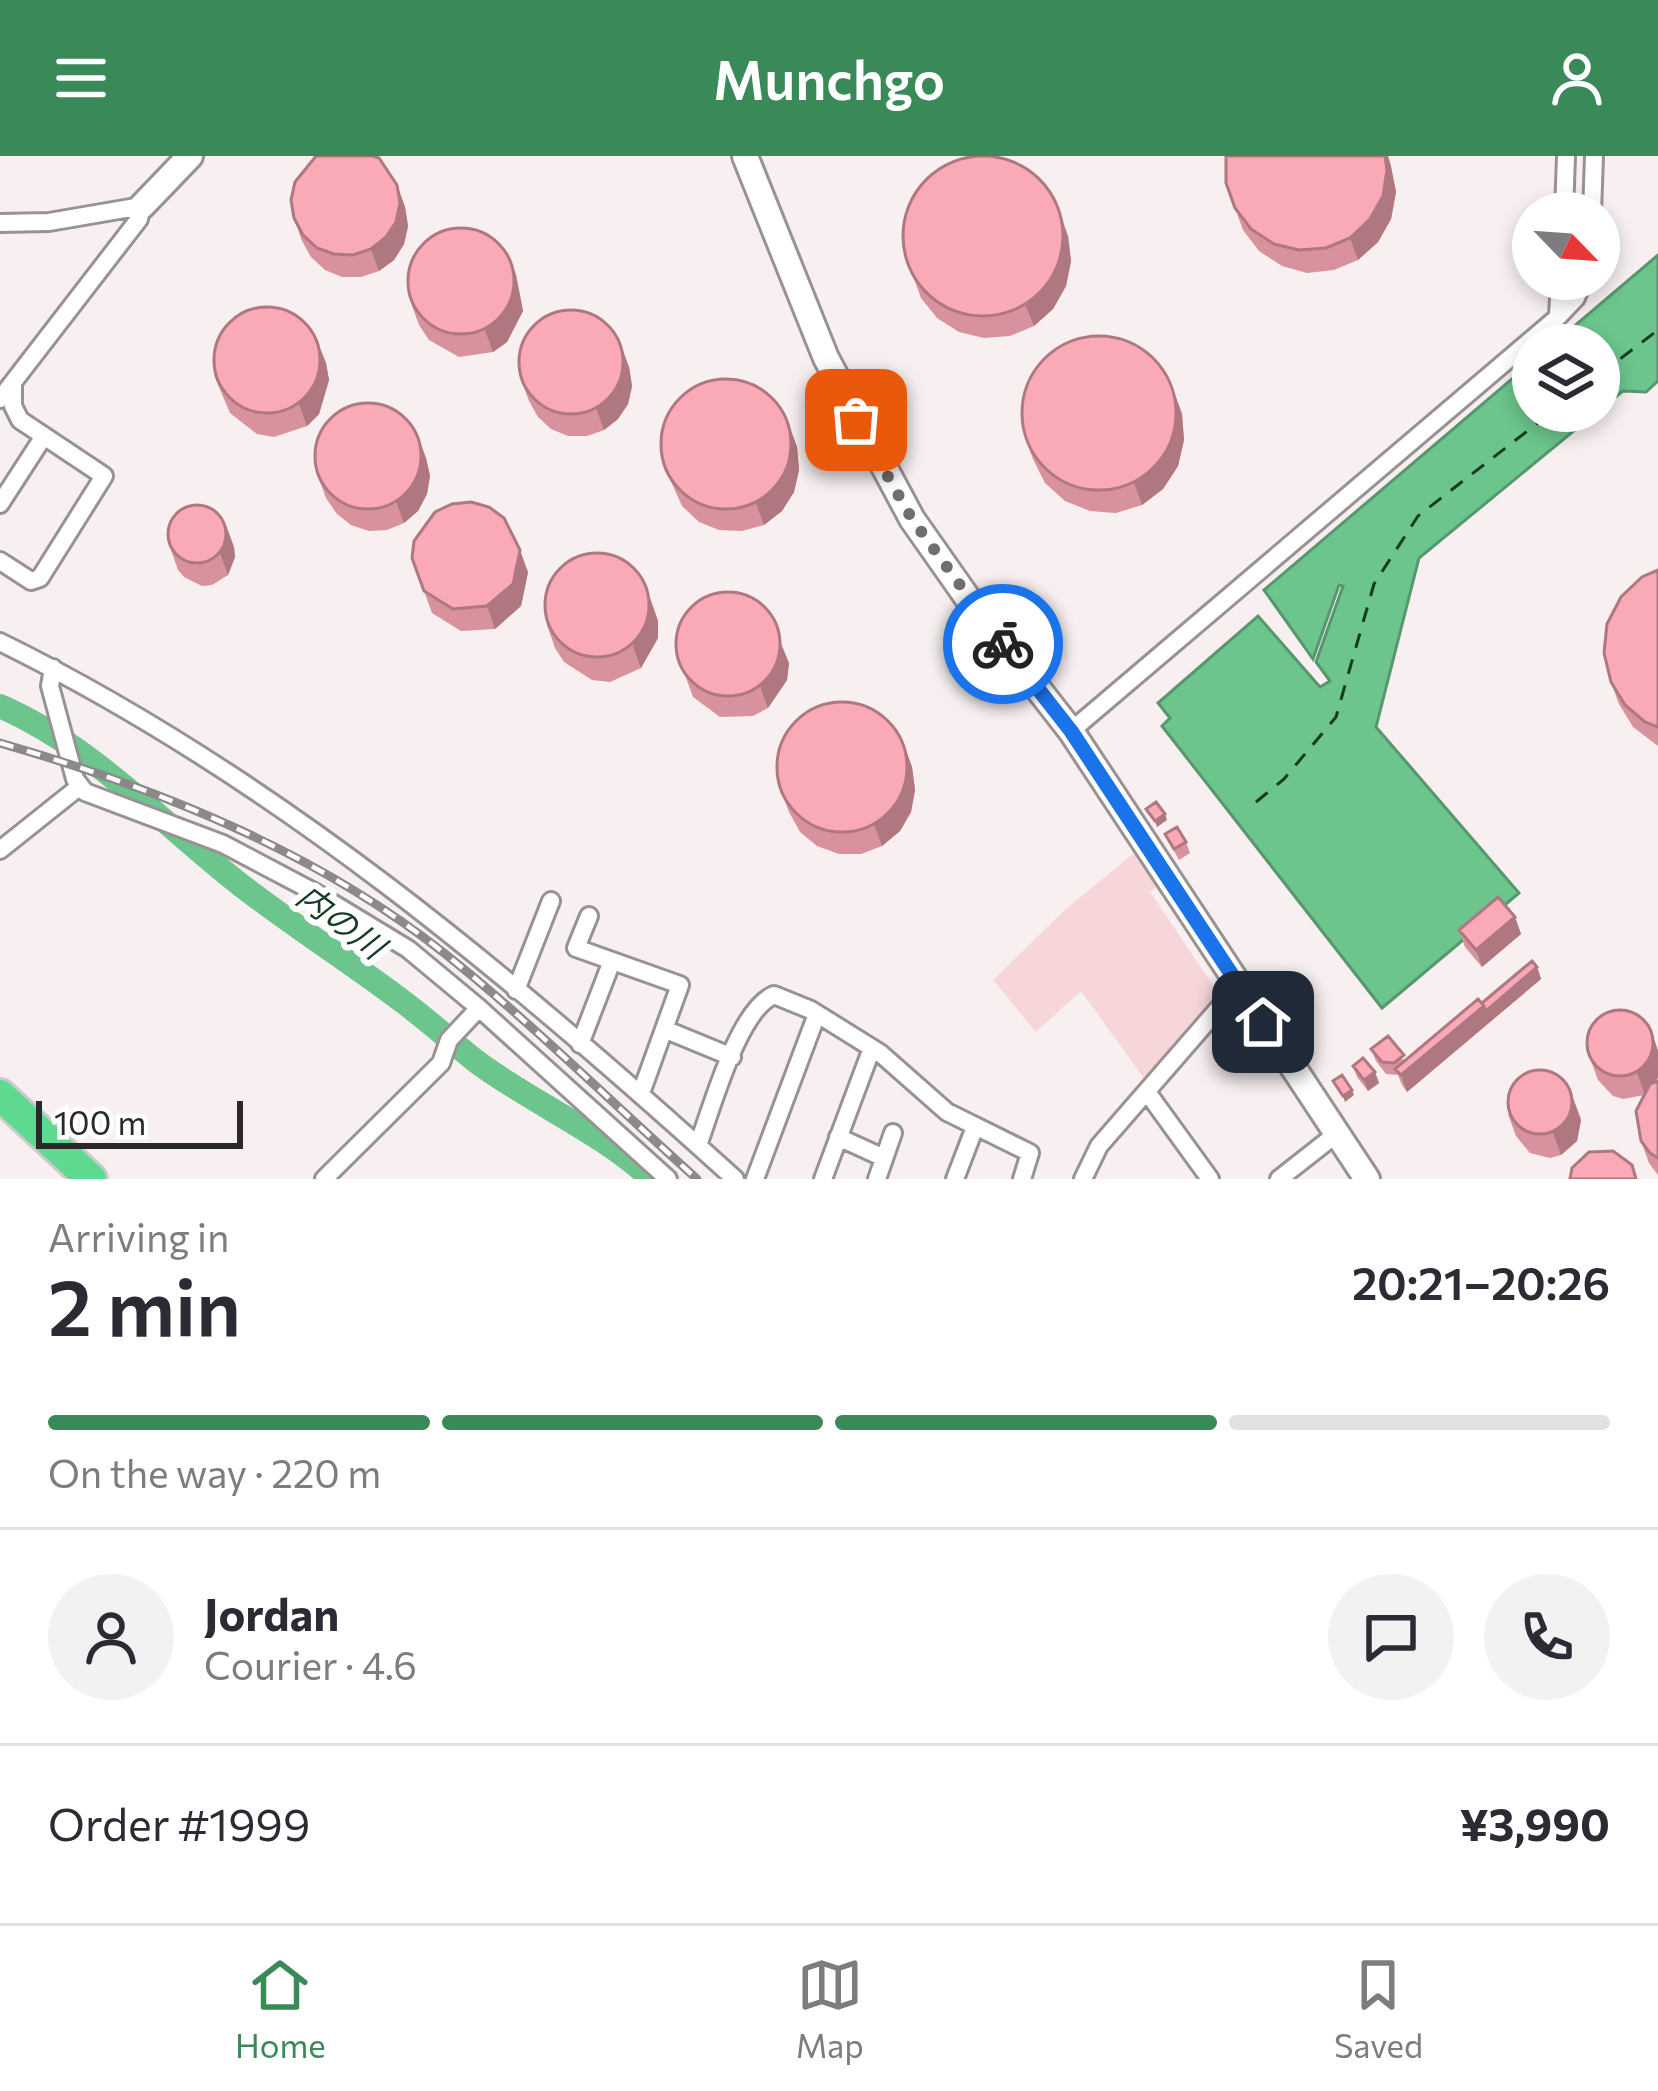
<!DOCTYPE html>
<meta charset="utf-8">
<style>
:root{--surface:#fff;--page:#f2f2f3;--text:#2b2b33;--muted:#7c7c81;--line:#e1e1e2;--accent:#3a8959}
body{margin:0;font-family:Commissioner,"Noto Sans JP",sans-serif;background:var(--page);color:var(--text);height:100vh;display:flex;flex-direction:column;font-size:45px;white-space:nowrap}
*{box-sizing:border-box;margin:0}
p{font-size:39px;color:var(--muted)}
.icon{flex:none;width:66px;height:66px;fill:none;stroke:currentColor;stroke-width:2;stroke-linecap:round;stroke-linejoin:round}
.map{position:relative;height:1023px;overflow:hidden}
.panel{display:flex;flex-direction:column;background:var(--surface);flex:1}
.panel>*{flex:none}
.needle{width:78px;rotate:115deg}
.controls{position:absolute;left:1512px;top:36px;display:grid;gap:24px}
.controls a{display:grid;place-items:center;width:108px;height:108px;border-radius:50%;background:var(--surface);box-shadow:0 6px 18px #0003;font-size:60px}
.scale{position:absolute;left:36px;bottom:30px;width:207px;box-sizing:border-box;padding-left:12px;border:6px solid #2a2828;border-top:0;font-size:33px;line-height:42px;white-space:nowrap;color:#2a2828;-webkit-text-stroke:9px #fff;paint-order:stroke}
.pin{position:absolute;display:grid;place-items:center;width:102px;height:102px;color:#fff;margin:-51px;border-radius:24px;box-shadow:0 6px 18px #0006}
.courier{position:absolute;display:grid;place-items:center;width:120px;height:120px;margin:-60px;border:9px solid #1a73e8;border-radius:50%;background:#fff;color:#222;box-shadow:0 3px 15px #0007}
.headline em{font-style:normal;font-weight:600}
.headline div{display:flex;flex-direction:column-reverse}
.headline{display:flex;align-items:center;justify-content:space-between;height:204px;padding:0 48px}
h1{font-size:78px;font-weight:600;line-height:90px}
.bar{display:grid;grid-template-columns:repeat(4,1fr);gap:18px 12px;align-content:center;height:144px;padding:0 48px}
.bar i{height:15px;border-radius:9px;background:var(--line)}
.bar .active{background:var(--accent)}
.bar p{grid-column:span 4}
.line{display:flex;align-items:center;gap:30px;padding:0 48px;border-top:3px solid var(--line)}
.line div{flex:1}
.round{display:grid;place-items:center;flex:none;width:126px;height:126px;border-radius:63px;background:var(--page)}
header{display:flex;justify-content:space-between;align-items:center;height:156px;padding:0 48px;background:var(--accent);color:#fff;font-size:54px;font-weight:600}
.menu{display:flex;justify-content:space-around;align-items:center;height:168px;border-top:3px solid var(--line);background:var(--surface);font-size:33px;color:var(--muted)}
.menu a{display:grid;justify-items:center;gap:6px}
.menu .active{color:var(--accent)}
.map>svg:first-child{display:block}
.green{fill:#f7d6da}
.water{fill:#6bc58c;stroke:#58966e;stroke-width:3}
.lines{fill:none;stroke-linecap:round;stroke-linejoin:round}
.river{stroke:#6bc58c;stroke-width:24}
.ferry{stroke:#163c25;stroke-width:3;stroke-dasharray:15 12;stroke-linecap:butt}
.street-casing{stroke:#999293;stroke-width:22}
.secondary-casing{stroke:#999293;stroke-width:30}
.highway-casing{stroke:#cccbcb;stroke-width:36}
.street{stroke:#fff;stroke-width:16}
.secondary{stroke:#fff;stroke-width:24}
.highway{stroke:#5eda90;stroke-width:30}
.rail-casing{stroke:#8e8989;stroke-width:9}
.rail{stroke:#fff;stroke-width:4.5;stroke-dasharray:14;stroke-linecap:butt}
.wall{fill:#d7929d}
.shaded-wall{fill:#af7780}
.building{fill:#faaab7;stroke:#af7780;stroke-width:3}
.done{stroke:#726e6e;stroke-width:12;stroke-dasharray:0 21.6}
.route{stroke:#1a73e8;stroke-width:15}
.labels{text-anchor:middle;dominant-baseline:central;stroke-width:12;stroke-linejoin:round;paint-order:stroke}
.water-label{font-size:33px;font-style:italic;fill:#163c25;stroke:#fff}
</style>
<header><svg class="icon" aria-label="menu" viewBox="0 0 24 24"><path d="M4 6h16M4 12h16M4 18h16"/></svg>Munchgo<svg class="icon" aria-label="person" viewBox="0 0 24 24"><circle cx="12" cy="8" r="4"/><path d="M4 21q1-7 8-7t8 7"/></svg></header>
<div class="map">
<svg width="1658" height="1023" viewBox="0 0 1658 1023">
<rect width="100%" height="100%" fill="#f7eff0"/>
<!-- green -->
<path class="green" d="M1145,688L1168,722L1150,736L1224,846L1151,932L1081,835L1036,876L993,824L1066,753Z"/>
<!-- water -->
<path class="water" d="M1658,99V225L1646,236L1623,235L1599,254V189H1552Z
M1533,205V255H1598L1419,402L1376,571L1519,737L1382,852L1162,570L1170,562L1158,547L1258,460L1320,531L1330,525L1316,506L1343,430L1339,429L1313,503L1264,434Z"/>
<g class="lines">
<!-- river -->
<path class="river" d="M0,550C94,591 162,668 242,730C295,771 352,807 406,848C430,866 453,887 477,906C534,948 600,975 652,1023"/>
<!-- ferry -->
<path class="ferry" d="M1599,219L1658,174
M1256,646L1284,623L1336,561L1374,428L1418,360L1553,255"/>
<defs>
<path id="street" d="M1564,57L1566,0
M1592,57L1594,0
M0,67L49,66L142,50
M1558,160L1560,123
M0,243L139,63L142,50
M0,348L44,280
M0,405L31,425L40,422L104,320L20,264L13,250V228
M0,486C273,620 511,820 735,1023
M53,512L50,530L75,623L85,636L223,688L314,736L408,793L479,852L668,1023
M1071,575L1558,161L1576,142L1584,123
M0,694L79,631
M589,760L576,792L680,829L641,937
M516,834L551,745
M664,873L732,901
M580,888L612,805
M1147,936L1210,1023
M838,981L884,1002
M698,989C712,952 738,854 774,839L811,854L880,897L947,956L1030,997L1022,1023
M324,1023L441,907L449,884L479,852
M755,1023L817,858
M823,1023L872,892
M877,1023L893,977
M955,1023L975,971
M1083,1023L1099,990L1239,829
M1279,1023L1335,979"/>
<path id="secondary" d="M745,0L826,202L912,363L971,447L1071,575L1367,1023
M142,50L190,0"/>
<path id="highway" d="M0,939L91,1023"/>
</defs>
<!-- street casing -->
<use href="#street" class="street-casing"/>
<!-- secondary casing -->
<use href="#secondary" class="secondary-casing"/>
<!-- highway casing -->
<use href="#highway" class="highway-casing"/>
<!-- street -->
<use href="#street" class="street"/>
<!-- secondary -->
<use href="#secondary" class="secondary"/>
<!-- highway -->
<use href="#highway" class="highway"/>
<defs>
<path id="rail" d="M0,587C157,632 315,695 444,797C532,867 613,948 697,1023"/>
</defs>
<!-- rail casing -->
<use href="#rail" class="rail-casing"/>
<!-- rail -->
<use href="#rail" class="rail"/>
</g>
<!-- wall -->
<path class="wall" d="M1226,0H1388L1396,36L1391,63L1378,86L1358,104L1334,114L1307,117L1282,110L1259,95L1243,74L1226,27Z
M397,29L405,51L408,70L404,88L394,104L379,115L361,121H342L325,114L311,101L302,85L294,62Z
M1068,80L1071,105L1066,130L1053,153L1034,170L1010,180L984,182L959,176L937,162L921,142L904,95Z
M508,97L516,119L523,155L507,186L493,196L459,201L429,184L419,169L411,147Z
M317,185L326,207L329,224L319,258L307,270L274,281L257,278L230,257L214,219Z
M629,211L632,230L628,248L618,263L604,274L587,280H568L551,273L538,261L529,245L521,223Z
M1174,236L1182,258L1184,284L1178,310L1163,333L1142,349L1116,357L1090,355L1065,345L1045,327L1033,303L1025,281Z
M789,269L797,291L799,314L794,336L782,355L764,369L742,375L719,374L699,366L682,350L663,308Z
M426,302L430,320L427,338L418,355L404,367L387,374L369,375L351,369L337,358L326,342L318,320Z
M170,391H234L235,401L228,419L212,429L202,430L184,421L178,414Z
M412,402L528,416L521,450L495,473L461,475L432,457Z
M1658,414V590L1633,571L1619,548L1611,526Z
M650,442L658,465V482L641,512L610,526L592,524L564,506L555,492L547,469Z
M789,507L787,524L768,552L753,560L720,561L693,541L685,519Z
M904,589L912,611L915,634L911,656L900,675L882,690L861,698H839L817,690L800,676L789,656L781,634Z
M1165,678L1186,686L1190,697L1179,704Z
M1515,761L1521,778L1482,811L1465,791L1459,774Z
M1537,811L1541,823L1407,936L1402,929L1398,919L1386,918L1376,905L1371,893L1405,904L1482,847Z
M1649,868L1658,895V921L1656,926L1658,925V1019L1649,1007L1641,985L1645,939L1623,943L1613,940L1598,924L1590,902Z
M1353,910L1375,916L1379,927L1368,935L1357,921Z
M1569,931L1581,964L1577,985L1561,999L1550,1002L1530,997L1516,980L1508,958Z"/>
<!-- shaded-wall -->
<path class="shaded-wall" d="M1385,0H1388L1391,10L1396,36L1391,63L1378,86L1358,104L1350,82Z
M397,29L405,51L408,70L404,88L394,104L379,115L371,93Z
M1060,57L1068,80L1071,105L1066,130L1053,153L1034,170L1025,148Z
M508,97L516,119L523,155L507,186L493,196L485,174Z
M317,185L326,207L329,224L319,258L307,270L299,248Z
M621,189L629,211L632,230L628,248L618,263L604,274L596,252Z
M1174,236L1182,258L1184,284L1178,310L1163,333L1142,349L1134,327Z
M789,269L797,291L799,314L794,336L782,355L764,369L756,347Z
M418,280L426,302L430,320L427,338L418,355L404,367L396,345Z
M226,369L234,391L235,401L228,419L220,397Z
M520,394L528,416L521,450L495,473L487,450Z
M650,442L658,465V482L641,512L633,490Z
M780,485L789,507L787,524L768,552L760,530Z
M904,589L912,611L915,634L911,656L900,675L882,690L874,668Z
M1165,658L1167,664L1157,671L1155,665Z
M1515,761L1521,778L1482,811L1476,794Z
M1537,811L1541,823L1407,936L1401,919L1484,850Z
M1649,868L1658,895V921L1653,932L1645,939L1637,917Z
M1375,916L1379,927L1368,935L1364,924Z
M1569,931L1581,964L1577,985L1561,999L1553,977Z
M1352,934L1354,939L1345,946L1343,940Z"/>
<!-- building -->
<path class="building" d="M316,0H373L379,2L397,29L400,47L396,66L386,81L371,93L353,99L334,98L317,92L303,79L294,62L291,44L295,26Z
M1226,0H1385L1387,14L1383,40L1370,63L1350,82L1326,92L1299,94L1274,88L1251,73L1235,52L1226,27Z
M903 80a80 80 0 1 1 160 0a80 80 0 1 1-160 0Z
M408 125a53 53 0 1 1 106 0a53 53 0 1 1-106 0Z
M214 204a53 53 0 1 1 106 0a53 53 0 1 1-106 0Z
M519 206a52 52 0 1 1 104 0a52 52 0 1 1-104 0Z
M1022 257a77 77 0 1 1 154 0a77 77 0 1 1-154 0Z
M661 288a65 65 0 1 1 130 0a65 65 0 1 1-130 0Z
M315 300a53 53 0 1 1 106 0a53 53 0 1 1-106 0Z
M471,346L489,351L504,362L520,394L513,428L487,450L453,453L424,435L412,402L414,385L435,356L452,348Z
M168 378a29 29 0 1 1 58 0a29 29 0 1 1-58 0Z
M545 449a52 52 0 1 1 104 0a52 52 0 1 1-104 0Z
M1658,414V571L1645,566L1625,549L1611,526L1604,497L1607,468L1621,441L1642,421Z
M676 488a52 52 0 1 1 104 0a52 52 0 1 1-104 0Z
M777 611a65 65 0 1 1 130 0a65 65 0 1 1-130 0Z
M1156,646L1165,658L1155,665L1146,653Z
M1177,671L1186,686L1174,693L1165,678Z
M1498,741L1515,761L1476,794L1459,774Z
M1532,805L1537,811L1486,855L1482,847Z
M1478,843L1484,850L1401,919L1395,913Z
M1587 887a33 33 0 1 1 66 0a33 33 0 1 1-66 0Z
M1388,880L1404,899L1394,907L1382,906L1371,893Z
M1363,902L1375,916L1364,924L1353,910Z
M1508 946a32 32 0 1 1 64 0a32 32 0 1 1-64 0Z
M1342,919L1352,934L1343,940L1333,925Z
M1658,925V1002L1650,997L1641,985L1636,955L1650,928Z
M1613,995L1632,1009L1636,1023H1570L1572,1012L1589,996Z"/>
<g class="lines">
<!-- done -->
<path class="done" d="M856,264L912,363L1003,488"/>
<!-- route -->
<path class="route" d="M1003,488L1071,575L1263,866"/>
</g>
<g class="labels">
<!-- water labels -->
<g class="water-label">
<text transform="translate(342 764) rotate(37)">内の川</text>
</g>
</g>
</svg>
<div class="controls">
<a><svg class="needle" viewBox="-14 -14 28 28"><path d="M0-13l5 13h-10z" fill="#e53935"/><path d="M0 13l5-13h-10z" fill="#7c7c81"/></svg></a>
<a><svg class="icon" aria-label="layers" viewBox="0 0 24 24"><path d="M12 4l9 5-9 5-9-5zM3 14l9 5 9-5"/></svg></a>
</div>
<div class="scale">100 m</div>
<div class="pin" style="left:856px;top:264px;background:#ea580c"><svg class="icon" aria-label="bag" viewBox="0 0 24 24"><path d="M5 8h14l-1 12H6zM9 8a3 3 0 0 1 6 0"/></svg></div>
<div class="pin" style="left:1263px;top:866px;background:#1f2937"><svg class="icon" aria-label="home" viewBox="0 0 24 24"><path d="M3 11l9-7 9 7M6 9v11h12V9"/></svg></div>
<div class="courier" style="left:1003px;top:488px"><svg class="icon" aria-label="bike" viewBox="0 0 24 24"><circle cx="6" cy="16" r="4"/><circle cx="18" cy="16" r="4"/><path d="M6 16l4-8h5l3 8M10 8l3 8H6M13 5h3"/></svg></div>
</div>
<section class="panel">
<div class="headline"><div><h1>2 min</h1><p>Arriving in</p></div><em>20:21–20:26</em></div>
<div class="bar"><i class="active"></i><i class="active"></i><i class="active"></i><i></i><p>On the way · 220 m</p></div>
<div class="line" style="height:216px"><a class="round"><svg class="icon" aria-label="person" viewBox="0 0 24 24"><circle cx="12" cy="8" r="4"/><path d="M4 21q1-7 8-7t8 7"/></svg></a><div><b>Jordan</b><p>Courier · 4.6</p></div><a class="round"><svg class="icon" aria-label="chat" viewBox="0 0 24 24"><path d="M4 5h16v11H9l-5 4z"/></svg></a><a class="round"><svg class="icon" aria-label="phone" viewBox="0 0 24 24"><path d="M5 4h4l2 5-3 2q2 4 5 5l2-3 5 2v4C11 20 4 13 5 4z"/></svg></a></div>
<div class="line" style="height:156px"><div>Order #1999</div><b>¥3,990</b></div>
</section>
<nav class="menu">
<a class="active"><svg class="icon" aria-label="home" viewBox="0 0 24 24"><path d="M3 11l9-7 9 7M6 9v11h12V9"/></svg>Home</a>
<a><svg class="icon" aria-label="map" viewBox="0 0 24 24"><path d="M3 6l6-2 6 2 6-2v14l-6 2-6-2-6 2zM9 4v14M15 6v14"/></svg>Map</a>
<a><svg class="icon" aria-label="saved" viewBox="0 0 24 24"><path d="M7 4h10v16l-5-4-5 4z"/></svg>Saved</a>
</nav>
